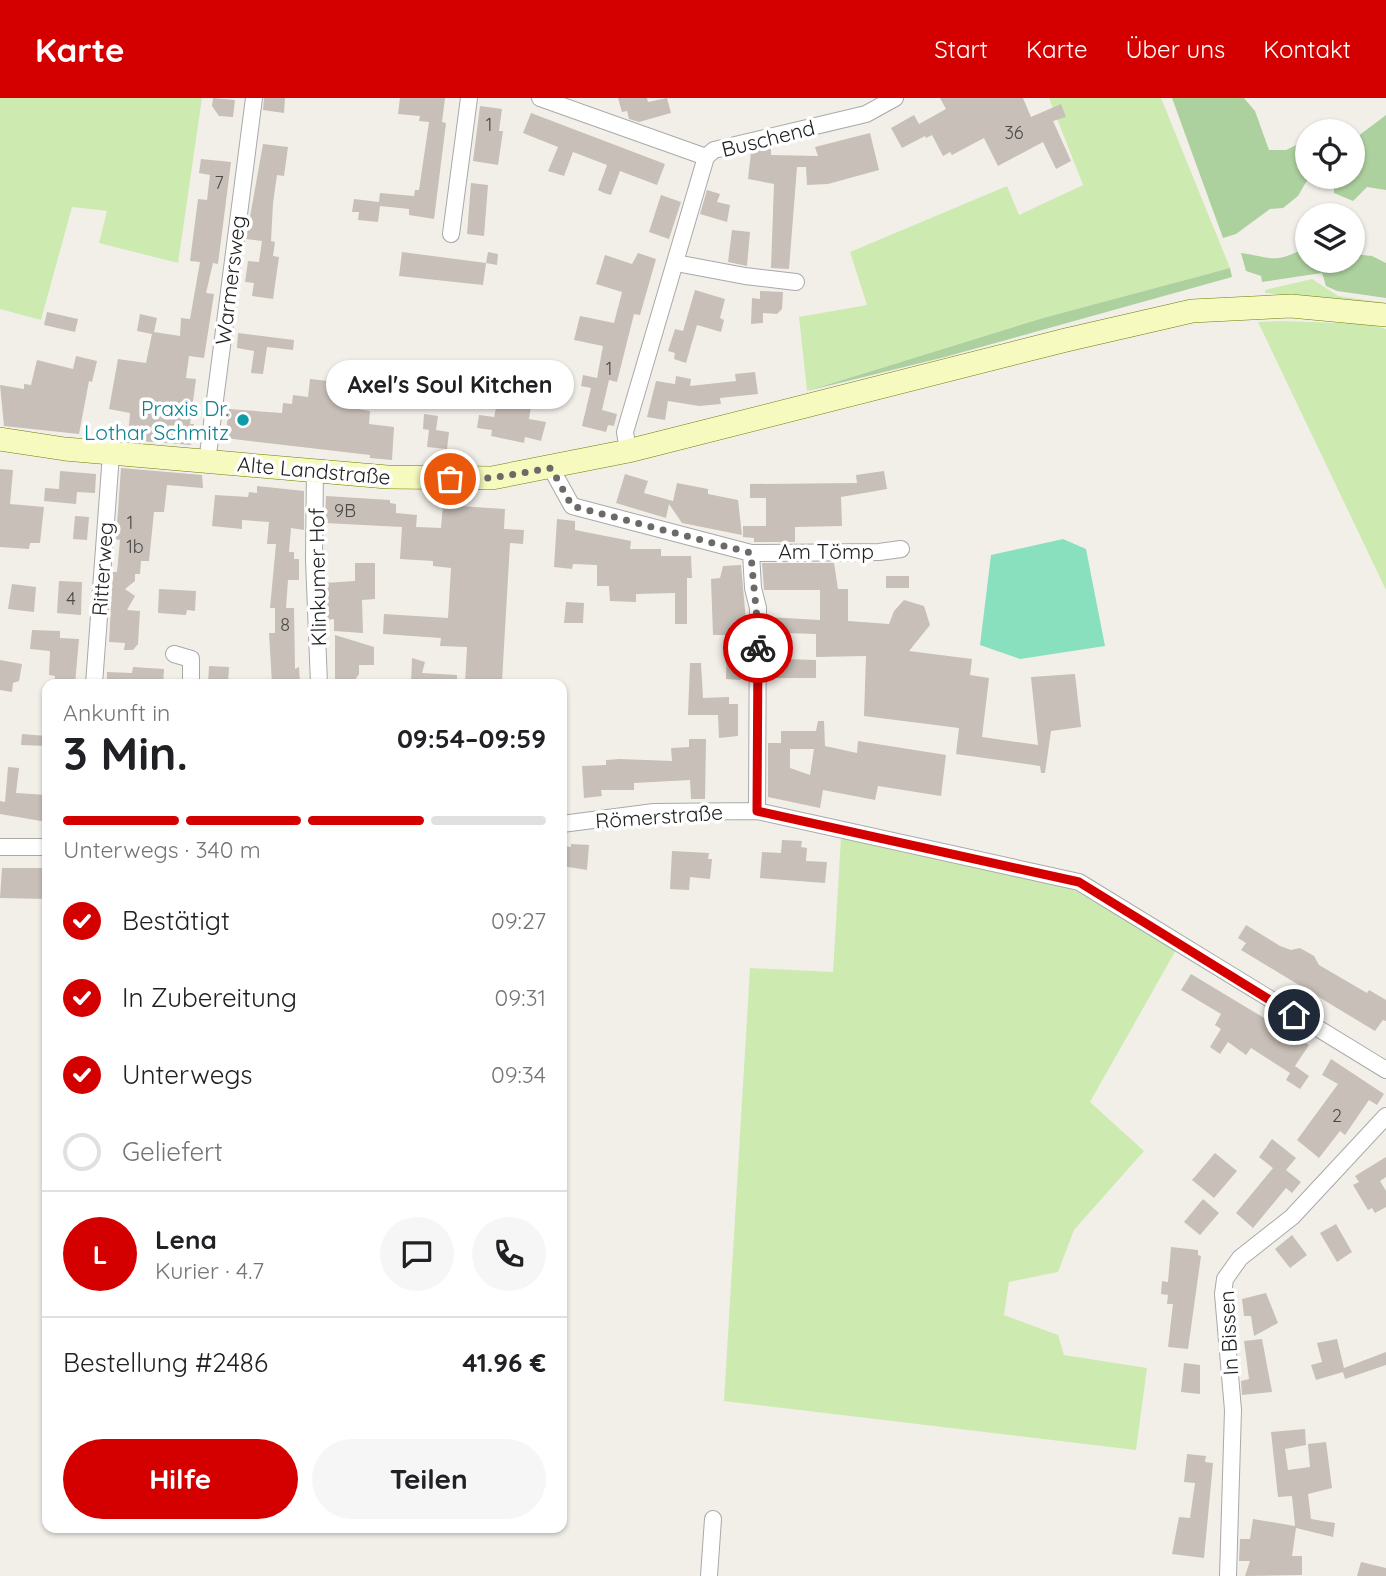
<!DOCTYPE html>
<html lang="de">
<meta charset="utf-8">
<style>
:root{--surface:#fff;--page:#f6f6f6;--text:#202124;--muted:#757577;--line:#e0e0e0;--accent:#d40000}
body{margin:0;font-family:Quicksand,sans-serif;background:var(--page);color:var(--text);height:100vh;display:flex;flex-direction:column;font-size:26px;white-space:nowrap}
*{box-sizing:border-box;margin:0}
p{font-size:23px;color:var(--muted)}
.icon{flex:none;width:38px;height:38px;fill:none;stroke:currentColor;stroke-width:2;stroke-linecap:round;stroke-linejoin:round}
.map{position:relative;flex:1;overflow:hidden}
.side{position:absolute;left:42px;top:581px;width:525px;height:854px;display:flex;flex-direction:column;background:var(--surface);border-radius:14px;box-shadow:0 2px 5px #0004}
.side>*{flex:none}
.controls{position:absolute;left:1295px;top:21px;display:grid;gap:14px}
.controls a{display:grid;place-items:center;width:70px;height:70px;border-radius:50%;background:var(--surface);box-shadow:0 2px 5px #0004;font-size:35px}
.pin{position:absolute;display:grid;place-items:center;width:60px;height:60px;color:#fff;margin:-30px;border:4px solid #fff;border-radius:50%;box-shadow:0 2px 7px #0007}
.courier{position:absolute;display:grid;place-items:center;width:70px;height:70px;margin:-35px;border:5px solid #d40000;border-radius:50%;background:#fff;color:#222;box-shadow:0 2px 9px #0007}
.bubble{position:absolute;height:49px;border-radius:24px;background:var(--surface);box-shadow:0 2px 5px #0004;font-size:23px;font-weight:700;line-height:49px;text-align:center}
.headline em{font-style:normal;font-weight:700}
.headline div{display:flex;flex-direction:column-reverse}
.headline{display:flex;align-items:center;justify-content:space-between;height:119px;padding:0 21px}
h1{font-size:46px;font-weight:700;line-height:52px}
.bar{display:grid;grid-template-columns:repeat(4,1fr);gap:10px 7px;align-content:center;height:84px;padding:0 21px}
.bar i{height:9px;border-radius:5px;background:var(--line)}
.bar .selected{background:var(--accent)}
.bar p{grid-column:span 4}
.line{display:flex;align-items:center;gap:18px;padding:0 21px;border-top:2px solid var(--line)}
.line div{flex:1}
.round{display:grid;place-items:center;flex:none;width:74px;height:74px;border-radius:37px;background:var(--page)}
ol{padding:0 21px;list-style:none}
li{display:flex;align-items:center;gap:21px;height:77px}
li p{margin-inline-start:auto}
li .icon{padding:7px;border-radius:50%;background:var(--accent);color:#fff;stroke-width:4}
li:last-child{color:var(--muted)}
li i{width:38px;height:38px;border:4px solid var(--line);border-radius:50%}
.button{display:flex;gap:14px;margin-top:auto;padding:14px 21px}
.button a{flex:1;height:80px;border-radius:42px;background:var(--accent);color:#fff;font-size:28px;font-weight:700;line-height:80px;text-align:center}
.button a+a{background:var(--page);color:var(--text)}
header{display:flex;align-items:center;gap:42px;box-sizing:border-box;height:98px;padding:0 35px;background:var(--accent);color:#fff}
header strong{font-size:33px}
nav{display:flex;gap:38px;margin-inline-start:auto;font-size:24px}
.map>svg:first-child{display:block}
.grass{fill:#cdebb0}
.forest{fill:#add19e}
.pitch{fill:#88e0be}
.building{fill:#c7bfb8;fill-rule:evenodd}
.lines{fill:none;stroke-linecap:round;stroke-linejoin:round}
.minor-casing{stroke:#a9a9a9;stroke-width:18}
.secondary-casing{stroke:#707d05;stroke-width:24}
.minor{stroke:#fff;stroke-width:16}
.secondary{stroke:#f7fabf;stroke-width:23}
.done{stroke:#6b6a68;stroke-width:7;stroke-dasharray:0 12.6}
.route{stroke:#d40000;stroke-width:9}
.culture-dot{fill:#0f9aa8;stroke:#fff;stroke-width:2.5}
.labels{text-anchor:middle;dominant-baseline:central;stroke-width:7;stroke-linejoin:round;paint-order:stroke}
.number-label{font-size:18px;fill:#4b4948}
.street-label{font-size:21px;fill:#222;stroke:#fff}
.culture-label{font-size:21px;fill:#0d838f;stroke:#fff;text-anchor:end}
</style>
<header>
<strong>Karte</strong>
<nav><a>Start</a><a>Karte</a><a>Über uns</a><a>Kontakt</a></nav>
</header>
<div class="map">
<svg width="1386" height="1478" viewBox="0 0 1386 1478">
<rect width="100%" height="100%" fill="#f2efe9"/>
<!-- grass -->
<path class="grass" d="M0,0H202L178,165L99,145L107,113L72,109L41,222L0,211Z
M1049,0H1161L1230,170L1043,220L807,293L799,219L867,207L850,154L1007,88L1019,117L1083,87Z
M1312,181L1338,198L1386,205V209L1265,195V192Z
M1281,223L1368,226L1386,231V492L1258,224Z
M841,739L1022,777L1074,792L1176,852L1090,1004L1144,1053L1074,1132L1058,1174L1009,1184L1004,1217L1058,1237L1064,1257L1147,1270L1136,1352L724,1303L750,870L833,874Z"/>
<!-- forest -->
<path class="forest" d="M1172,0H1244L1255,13L1269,52H1286L1307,42L1309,79L1298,98L1283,110L1270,111L1236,136L1223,140Z
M1386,17V92L1367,89L1353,103L1334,95V79H1353V42Z
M1307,149V163H1353V156L1372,158L1386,165V200L1337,193L1326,188L1322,175L1262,184L1261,178L1246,173L1241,155C1275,160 1274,166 1307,149Z
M1230,170L1232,179L945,259L807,293L1043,220Z"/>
<!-- pitch -->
<path class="pitch" d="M1063,441L1086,451L1105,548L1020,561L980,547L991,457Z"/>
<!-- building -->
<path class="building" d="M213,0L235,2L233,19L219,18L212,8Z
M264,0H285L284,15L263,12Z
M400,0H445L442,24L446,25L434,121L409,117V111L380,108L378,124L358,122L359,114H352L354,101L379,104L380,95L414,98L415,92H419L429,24L419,23L420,18L398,16Z
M618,0H647L648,4L667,0L671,15L639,24L629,21L627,13L622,14Z
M940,0H1023L1031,19L1061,6L1066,19L1053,23L1071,63L1056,71L1043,44L998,68L984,40L952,57L950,54L943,58L932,37L926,40L925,38L902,50L891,30L914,17L919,26L946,11Z
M480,8L502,11L499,33H503L498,67L473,63Z
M531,15L665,66L657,87L620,73L611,97L604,95L598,92L607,67L573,54L564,78L548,73L558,49L523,35Z
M870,35L879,72L828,86L807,87L806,69H797L789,171L771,170L774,86L748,81L751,54L771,49V57L818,58L815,49Z
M263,46L288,49L284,78L277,77L273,105L271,143L275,144L273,158L279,159L273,201L252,198L254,185L245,184L248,163L259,164L262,143L246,141Z
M201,61L231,64L218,166L213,165L206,195L214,196L204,260L189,258L186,280L196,281L190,326H194L191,347L128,342L130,315L109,311L118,261L146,265L152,236L137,233L140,216L157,220L154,234L180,238L181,220L190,221L200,164L190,163L198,101L207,102L210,77L199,75Z
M471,85L488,87L484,138L467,136Z
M707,92L720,96L717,104L730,107L727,124L700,116Z
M661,97L681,104L669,141L649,134Z
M732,132L750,134L747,168L728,164Z
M402,154L486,165L488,154L498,156L497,167L486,165L483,187L399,178Z
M638,155L656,161L640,217L634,216L617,284L609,282L602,312L617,316L614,328L608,327L606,334L582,328L591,290L581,288L583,277L597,280L603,248L574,242L580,218L614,225L622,194L596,186L605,157L632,166Z
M695,192L725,201L720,220L724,222L721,234L697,227L686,265L674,261L675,255L668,253L675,231L683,233Z
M760,193L783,194L782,211L777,216L763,215V225L751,226L752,200L760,201Z
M47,214L78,221L75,234L44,227Z
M238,235L294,242L293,252L267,249L263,276L251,275L254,253L237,250Z
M76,258L97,263L92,284L89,283L79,336L4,328L0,287L24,291V286L31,287L37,262L73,271Z
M349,273L363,275L358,311L370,313L369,326L394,329L392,362L370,360V357L225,340L229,311L282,315L283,305L292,306L293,297L308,299L310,281L347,285Z
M755,274L758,296L720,300L721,306L699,308L668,303L665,322L647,319L656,283L675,286L676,278L691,281L690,288L736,283L735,276Z
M498,301L531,308L529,321L546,324L541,343L525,339L524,345L491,338L492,332L477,330L479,317L494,319Z
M424,316L438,318L436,332L449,334L447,351L427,349L429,332L423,331Z
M121,370L202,377L203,390L167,387L164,414H154L149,463H141L140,476H135V483L125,491L135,498L127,512L140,513L138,546L133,552H124L125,545L109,544L113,474H117L120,442L116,441Z
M0,371L13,372L10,406L44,409L40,445H30L29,451L0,449Z
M60,373L96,376L95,395L77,394L76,406L44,403L45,390L59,391Z
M884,373L887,391L841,399L842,428L795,429V444H754V440L743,439V428H766V400H750V386L857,385L856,377Z
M625,376L648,383L644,395L673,403L677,385L708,391V396L738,402L742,437L682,425L669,406L666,420L616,405Z
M257,388L304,393V432L291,430L289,454H294V461H299V482H288L286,510H294L295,571L299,569L300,586H272L269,535H275V510H270L276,446H267L269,424L242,422V431L212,428L215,397L248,399L249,394L257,395Z
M326,398L390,402V405L396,406V415L417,417L416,429L441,430L443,407L505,411L504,431L524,432L523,446L510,445L502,583L483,582V586H465L467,549L440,548L441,540L383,536L384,516L448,520L451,470L433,468V463L400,461L402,429L325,425Z
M75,418L89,419L87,442L73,441Z
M557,421L575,423V432L631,443L630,451H661V458H691L692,480H687V526H675V495L636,496V504L610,503L609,488H597V467L573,466L572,471L554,469Z
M355,465H375V501L362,502L363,535L334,533V521L327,522L325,485L355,483Z
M762,465H834L838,491H848V523L889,526L894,513L904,502L924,508L930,527L909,553L972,561L970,577L989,580L982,639L1038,647L1031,579L1075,576L1081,629L1051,633L1045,675H1041L1040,668L956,656L959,630L864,618L866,558L816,559V536L786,535L785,561L816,562V580H768V519L820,522V492H764Z
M741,467L747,534L742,533L741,582L726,581L727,537H713L711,481L720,480L723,468Z
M886,478H909V490H886Z
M59,483L82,484L81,517L57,515Z
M12,486L36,489L34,514L8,511Z
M159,491L196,493L195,513L187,512L186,517L158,515Z
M566,504L584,505L583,525H564Z
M32,532L60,533V540L79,541L75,586H54L55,578L49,577L50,553L30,551Z
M335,537L374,549V567H359V576L352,586H335Z
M412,560L425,564L422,575L457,577V586H411Z
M0,562L22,566L19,583L13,585L12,594L0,592Z
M690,565H701L703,600L729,599V606H738V638L719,640L718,617H688Z
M209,568L229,569L228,586H208Z
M133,569L164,571L163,586H107V574L132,575Z
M818,623H824L825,648L857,655L858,643L946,657L941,698L878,688L875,702L823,692L820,710L768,699V645H781V633H816ZM790,651H814L810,677L790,670Z
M22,636L47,638V648L21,647Z
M689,641H706L705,701H691L690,682L634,685V692H601L602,698L584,700L582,668L606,667V662L620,661L672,663L671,650L689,649Z
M8,669L19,670L16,695L47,697V724L0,716V703L5,704Z
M782,742L802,743L801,749L807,750L806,763L827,764L825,785L760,780L762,754L781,755Z
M571,746L589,747L587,772L562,768L563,748L571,749Z
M672,753L709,755L708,761H712L710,781L690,779L689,792L670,791Z
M2,770H47V801L0,800Z
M1246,827L1280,848L1291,852L1300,850L1314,858L1319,867L1367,895L1369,892L1386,902V923L1383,922L1375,933L1241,852L1246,845L1238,840Z
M1191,876L1309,947L1295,968L1309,978L1300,991L1286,982L1290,975L1251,950L1246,957L1228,944L1220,956L1210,949L1221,931L1215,927L1221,916L1181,892Z
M1331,961L1384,996L1377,1007L1369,1002L1345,1037L1340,1033L1319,1060L1297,1042L1338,986L1322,977Z
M1272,1041L1296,1060L1286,1072L1301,1084L1292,1095L1286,1090L1253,1130L1236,1115L1273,1070L1259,1059Z
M1215,1055L1237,1073L1214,1100L1192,1082Z
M1386,1059V1079L1380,1083L1386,1093V1109L1375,1115L1372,1110L1368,1112L1353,1087L1359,1084L1355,1078Z
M1203,1101L1219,1115L1200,1137L1184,1124Z
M1336,1126L1352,1154L1337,1164L1320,1135Z
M1292,1137L1307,1157L1290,1170L1275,1151Z
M1171,1149L1198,1152V1157L1201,1158L1188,1251L1168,1249L1173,1206H1167L1168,1197L1161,1196L1162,1183L1168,1184Z
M1266,1195L1278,1225L1254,1238L1251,1218H1244L1242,1201Z
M1262,1241L1272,1294L1242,1297L1241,1283L1249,1281L1244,1243Z
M1337,1241L1344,1270L1386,1254V1267L1345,1281L1343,1274L1316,1282L1311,1267L1322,1264L1317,1245Z
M1184,1265L1200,1267V1296L1181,1294Z
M1305,1331L1306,1347L1285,1351L1288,1372L1310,1369L1308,1346L1326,1344L1332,1390L1308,1396L1311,1421L1335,1425L1333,1439L1296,1430L1292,1458H1302V1477L1245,1478L1250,1463H1239L1240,1441H1250L1253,1421L1295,1428L1292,1398L1278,1399L1271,1334Z
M1187,1356L1206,1358L1205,1364L1213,1365L1204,1460L1172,1456L1179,1419L1190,1420L1195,1385L1184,1384Z
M1361,1464L1386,1470V1478H1357Z"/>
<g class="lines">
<defs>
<path id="minor" d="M540,0L706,59
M451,136L469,0
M676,165L745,178L796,184
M628,353L625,334L706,59L714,52L866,16L895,0
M207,364L254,0
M551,370L572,408L751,455L753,490L758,510L757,713
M315,371L314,462L319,586
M751,455L879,454L901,451
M174,556L191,561V586
M94,586L111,356
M562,726L654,714L757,713L1079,784L1386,972
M0,749H47
M709,1478L713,1421
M1228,1478L1233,1312L1223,1196L1225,1181L1240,1160L1292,1119L1386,1018"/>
<path id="secondary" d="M0,341L65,351L387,379L492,380L628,353L1066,242L1192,213L1291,208L1386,217"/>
</defs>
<!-- minor casing -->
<use href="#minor" class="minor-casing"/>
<!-- secondary casing -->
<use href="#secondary" class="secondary-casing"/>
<!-- minor -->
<use href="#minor" class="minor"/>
<!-- secondary -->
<use href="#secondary" class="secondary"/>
</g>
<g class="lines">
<!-- done -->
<path class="done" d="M450,381L492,380L551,370L572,408L751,455C753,487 758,517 758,550"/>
<!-- route -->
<path class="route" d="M758,550L757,713L1079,784L1294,917"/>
</g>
<!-- markers -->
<circle class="culture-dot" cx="243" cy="322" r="7"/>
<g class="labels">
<!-- number labels -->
<g class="number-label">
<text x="489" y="26">1</text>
<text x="1014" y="34">36</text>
<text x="219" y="84">7</text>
<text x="609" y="270">1</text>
<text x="345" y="412">9B</text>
<text x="130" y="424">1</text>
<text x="135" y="448">1b</text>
<text x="71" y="500">4</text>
<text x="285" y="526">8</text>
<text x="1337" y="1017">2</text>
</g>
<!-- street labels -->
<g class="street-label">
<text transform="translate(768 40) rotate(-14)">Buschend</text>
<text transform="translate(230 182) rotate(-83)">Warmersweg</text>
<text transform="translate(314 372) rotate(5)">Alte Landstraße</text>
<text x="826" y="453">Am Tömp</text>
<text transform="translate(102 471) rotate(-86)">Ritterweg</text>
<text transform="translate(317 479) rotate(-91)">Klinkumer Hof</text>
<text transform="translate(659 718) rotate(-4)">Römerstraße</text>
<text transform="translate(1228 1235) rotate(-93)">In Bissen</text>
</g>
<!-- culture labels -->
<g class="culture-label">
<text x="229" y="310">Praxis Dr.<tspan x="229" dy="24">Lothar Schmitz</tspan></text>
</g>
</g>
</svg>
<div class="controls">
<a><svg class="icon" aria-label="locate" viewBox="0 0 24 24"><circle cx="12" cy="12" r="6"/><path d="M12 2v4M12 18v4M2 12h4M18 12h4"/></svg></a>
<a><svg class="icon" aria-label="layers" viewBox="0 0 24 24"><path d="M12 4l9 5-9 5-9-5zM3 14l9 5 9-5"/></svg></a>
</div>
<div class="pin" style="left:450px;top:381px;background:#ea580c"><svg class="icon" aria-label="bag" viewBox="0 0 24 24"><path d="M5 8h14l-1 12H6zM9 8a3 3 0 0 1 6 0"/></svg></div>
<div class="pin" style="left:1294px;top:917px;background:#1f2937"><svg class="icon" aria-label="home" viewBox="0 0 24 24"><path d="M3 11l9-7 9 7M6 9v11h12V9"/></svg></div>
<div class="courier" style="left:758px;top:550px"><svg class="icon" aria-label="bike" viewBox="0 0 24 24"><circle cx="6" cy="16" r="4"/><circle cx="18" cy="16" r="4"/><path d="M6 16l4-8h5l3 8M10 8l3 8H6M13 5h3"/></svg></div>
<div class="bubble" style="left:326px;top:262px;width:248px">Axel's Soul Kitchen</div>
<section class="side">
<div class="headline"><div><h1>3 Min.</h1><p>Ankunft in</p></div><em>09:54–09:59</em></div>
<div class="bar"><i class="selected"></i><i class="selected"></i><i class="selected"></i><i></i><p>Unterwegs · 340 m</p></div>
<ol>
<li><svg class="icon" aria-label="check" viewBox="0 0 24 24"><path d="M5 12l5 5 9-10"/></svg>Bestätigt<p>09:27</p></li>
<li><svg class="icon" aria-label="check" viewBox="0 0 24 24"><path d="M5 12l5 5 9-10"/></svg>In Zubereitung<p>09:31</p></li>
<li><svg class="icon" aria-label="check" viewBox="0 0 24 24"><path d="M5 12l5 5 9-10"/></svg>Unterwegs<p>09:34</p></li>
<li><i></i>Geliefert</li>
</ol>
<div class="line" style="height:126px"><b class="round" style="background:var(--accent);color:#fff">L</b><div><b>Lena</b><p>Kurier · 4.7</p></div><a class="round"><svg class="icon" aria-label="chat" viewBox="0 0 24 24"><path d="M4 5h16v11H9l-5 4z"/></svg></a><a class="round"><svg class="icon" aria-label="phone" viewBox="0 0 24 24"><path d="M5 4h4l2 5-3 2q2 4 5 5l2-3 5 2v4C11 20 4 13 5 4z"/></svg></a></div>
<div class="line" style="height:91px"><div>Bestellung #2486</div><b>41.96 €</b></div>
<div class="button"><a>Hilfe</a><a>Teilen</a></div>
</section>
</div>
